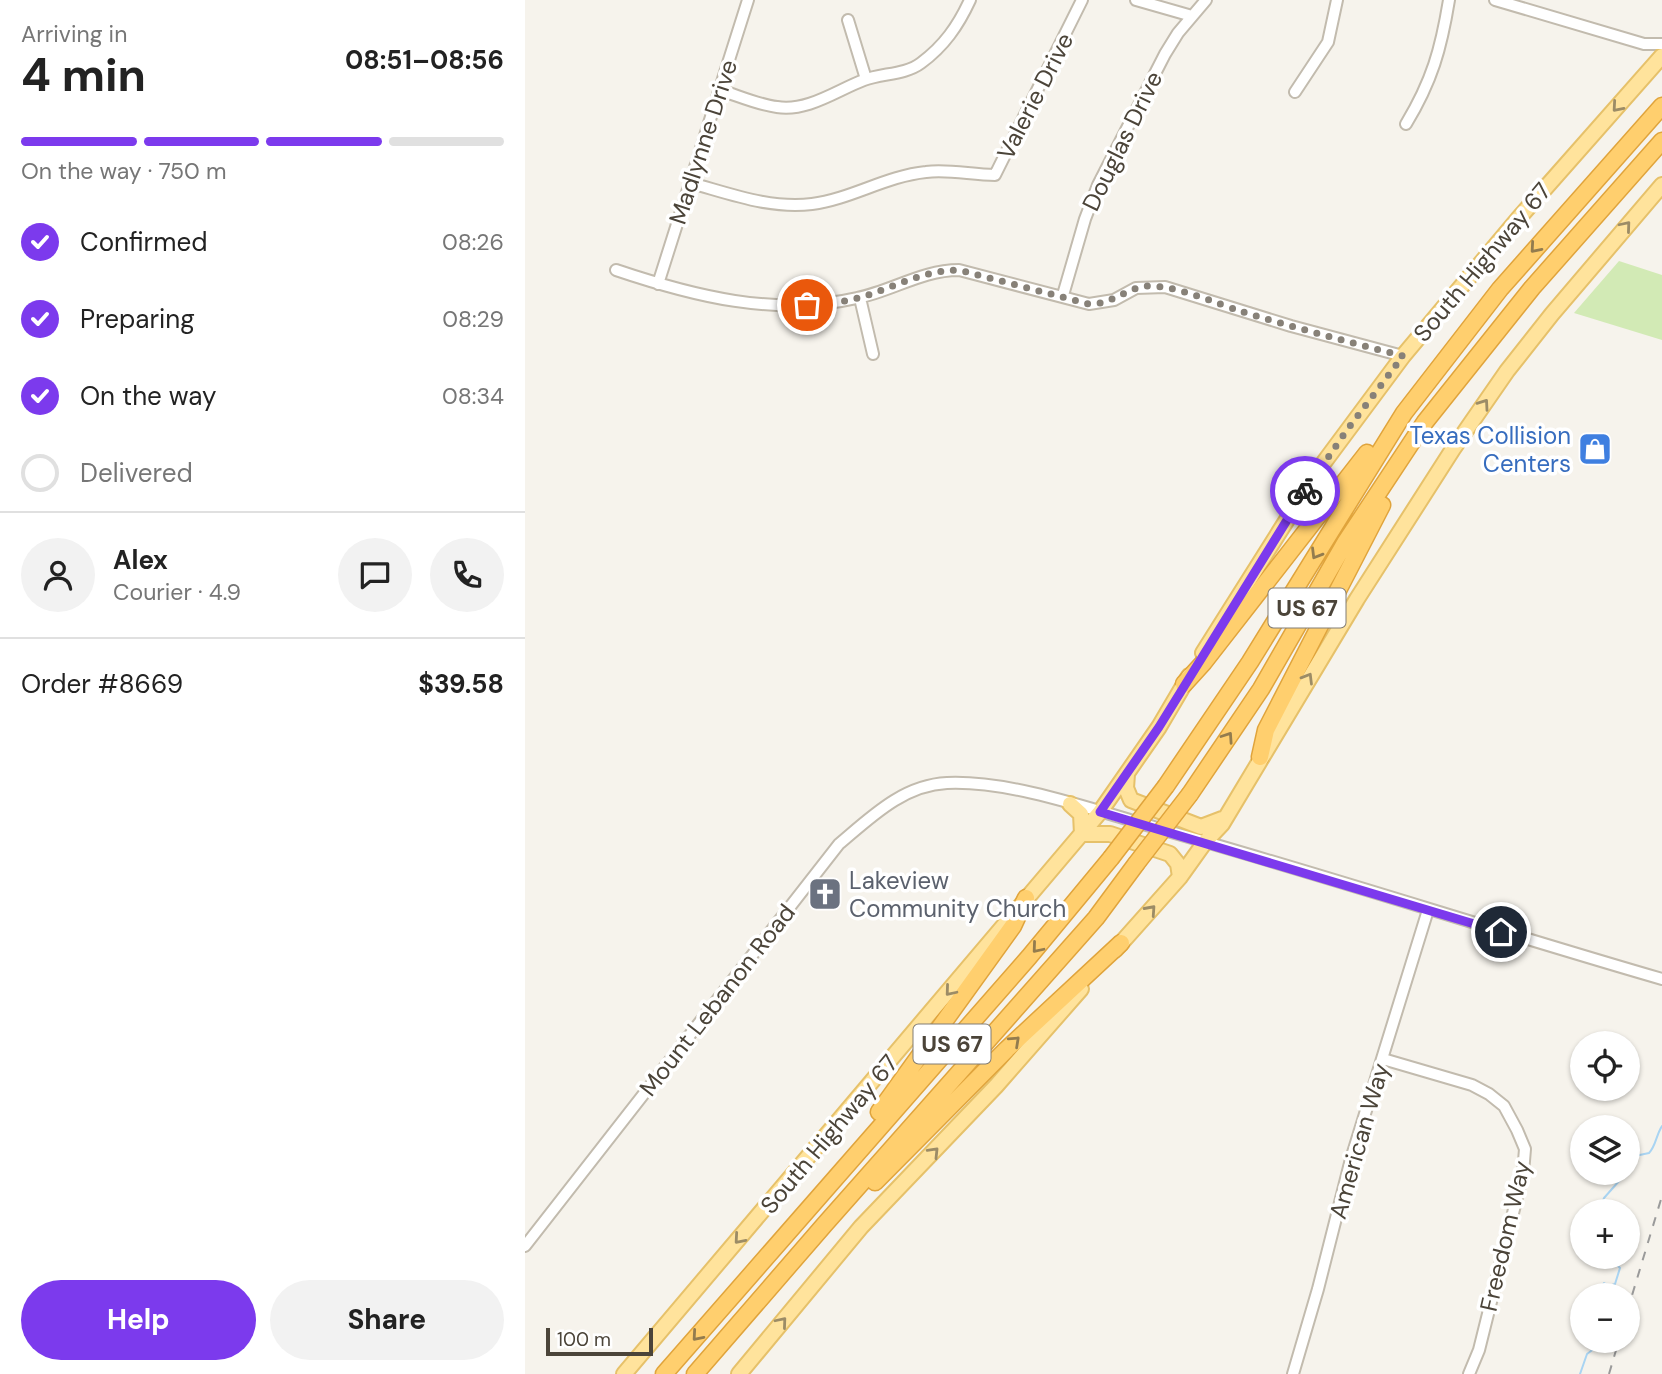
<!DOCTYPE html>
<meta charset="utf-8">
<style>
:root{--surface:#fff;--page:#f2f2f2;--text:#222;--muted:#767676;--line:#e0e0e0;--accent:#7c3aed}
body{margin:0;font-family:"DM Sans",sans-serif;background:var(--page);color:var(--text);height:100vh;display:flex;flex-direction:column;font-size:26px;white-space:nowrap}
*{box-sizing:border-box;margin:0}
p{font-size:23px;color:var(--muted)}
.icon{flex:none;width:38px;height:38px;fill:none;stroke:currentColor;stroke-width:2;stroke-linecap:round;stroke-linejoin:round}
.map{position:relative;flex:1;overflow:hidden}
.sheet{display:flex;flex-direction:column;background:var(--surface);width:525px}
.sheet>*{flex:none}
.fabs{position:absolute;left:1045px;top:1031px;display:grid;gap:14px}
.fabs a{display:grid;place-items:center;width:70px;height:70px;border-radius:50%;background:var(--surface);box-shadow:0 2px 5px #0004;font-size:35px}
.scale{position:absolute;left:21px;bottom:18px;width:107px;box-sizing:border-box;padding-left:7px;border:4px solid #4b4439;border-top:0;font-size:19px;line-height:24px;white-space:nowrap;color:#4b4439;-webkit-text-stroke:5px #fff;paint-order:stroke}
.pin{position:absolute;display:grid;place-items:center;width:60px;height:60px;color:#fff;margin:-30px;border:4px solid #fff;border-radius:50%;box-shadow:0 2px 7px #0007}
.courier{position:absolute;display:grid;place-items:center;width:70px;height:70px;margin:-35px;border:5px solid #7c3aed;border-radius:50%;background:#fff;color:#222;box-shadow:0 2px 9px #0007}
.headline em{font-style:normal;font-weight:700}
.headline div{display:flex;flex-direction:column-reverse}
.headline{display:flex;align-items:center;justify-content:space-between;height:119px;padding:0 21px}
h1{font-size:46px;font-weight:700;line-height:52px}
.bar{display:grid;grid-template-columns:repeat(4,1fr);gap:10px 7px;align-content:center;height:84px;padding:0 21px}
.bar i{height:9px;border-radius:5px;background:var(--line)}
.bar .active{background:var(--accent)}
.bar p{grid-column:span 4}
.line{display:flex;align-items:center;gap:18px;padding:0 21px;border-top:2px solid var(--line)}
.line div{flex:1}
.round{display:grid;place-items:center;flex:none;width:74px;height:74px;border-radius:37px;background:var(--page)}
ol{padding:0 21px;list-style:none}
li{display:flex;align-items:center;gap:21px;height:77px}
li p{margin-inline-start:auto}
li .icon{padding:7px;border-radius:50%;background:var(--accent);color:#fff;stroke-width:4}
li:last-child{color:var(--muted)}
li i{width:38px;height:38px;border:4px solid var(--line);border-radius:50%}
.cta{display:flex;gap:14px;margin-top:auto;padding:14px 21px}
.cta a{flex:1;height:80px;border-radius:42px;background:var(--accent);color:#fff;font-size:28px;font-weight:700;line-height:80px;text-align:center}
.cta a+a{background:var(--page);color:var(--text)}
main{display:flex;flex:1;min-height:0}
.map>svg:first-child{display:block}
.green{fill:#d2eab5}
.lines{fill:none;stroke-linecap:round;stroke-linejoin:round}
.stream{stroke:#a9d4f2;stroke-width:2}
.minor-casing{stroke:#c2bbae;stroke-width:14}
.major-casing{stroke:#e6c16a;stroke-width:18}
.highway-casing{stroke:#e0a43c;stroke-width:19}
.minor{stroke:#fff;stroke-width:10}
.major{stroke:#ffe39c;stroke-width:14}
.highway{stroke:#ffcf6e;stroke-width:16}
.rail{stroke:#9a9a9a;stroke-width:2;stroke-dasharray:9 9;stroke-linecap:butt}
.highway-bridge-casing{stroke:#e0a43c;stroke-width:19;stroke-linecap:butt}
.highway-bridge{stroke:#ffcf6e;stroke-width:16}
.oneway{stroke:#9c8c66}
.oneway2{stroke:#937c4e}
.done{stroke:#878178;stroke-width:7;stroke-dasharray:0 12.6}
.route{stroke:#7c3aed;stroke-width:9}
.labels{text-anchor:middle;dominant-baseline:central;stroke-width:7;stroke-linejoin:round;paint-order:stroke}
.shield{fill:#fff;stroke:#817c74;stroke-width:2}
.shield-label{font-size:23px;font-weight:bold;fill:#4b4439}
.street-label{font-size:24px;fill:#4b4439;stroke:#fff}
.shop-label{font-size:24px;fill:#366cbe;stroke:#fff;text-anchor:end}
.worship-label{font-size:24px;fill:#5b616d;stroke:#fff;text-anchor:start}
</style>
<main>
<section class="sheet">
<div class="headline"><div><h1>4 min</h1><p>Arriving in</p></div><em>08:51–08:56</em></div>
<div class="bar"><i class="active"></i><i class="active"></i><i class="active"></i><i></i><p>On the way · 750 m</p></div>
<ol>
<li><svg class="icon" aria-label="check" viewBox="0 0 24 24"><path d="M5 12l5 5 9-10"/></svg>Confirmed<p>08:26</p></li>
<li><svg class="icon" aria-label="check" viewBox="0 0 24 24"><path d="M5 12l5 5 9-10"/></svg>Preparing<p>08:29</p></li>
<li><svg class="icon" aria-label="check" viewBox="0 0 24 24"><path d="M5 12l5 5 9-10"/></svg>On the way<p>08:34</p></li>
<li><i></i>Delivered</li>
</ol>
<div class="line" style="height:126px"><a class="round"><svg class="icon" aria-label="person" viewBox="0 0 24 24"><circle cx="12" cy="8" r="4"/><path d="M4 21q1-7 8-7t8 7"/></svg></a><div><b>Alex</b><p>Courier · 4.9</p></div><a class="round"><svg class="icon" aria-label="chat" viewBox="0 0 24 24"><path d="M4 5h16v11H9l-5 4z"/></svg></a><a class="round"><svg class="icon" aria-label="phone" viewBox="0 0 24 24"><path d="M5 4h4l2 5-3 2q2 4 5 5l2-3 5 2v4C11 20 4 13 5 4z"/></svg></a></div>
<div class="line" style="height:91px"><div>Order #8669</div><b>$39.58</b></div>
<div class="cta"><a>Help</a><a>Share</a></div>
</section>
<div class="map">
<svg width="1137" height="1374" viewBox="0 0 1137 1374">
<rect width="100%" height="100%" fill="#f6f3ec"/>
<!-- green -->
<path class="green" d="M1094,261L1137,275V340L1049,313Z"/>
<g class="lines">
<!-- stream -->
<path class="stream" d="M1102,1171L1110,1156L1124,1153C1131,1146 1131,1135 1137,1126
M1074,1211L1079,1198L1102,1172
M1071,1256L1076,1265H1092L1095,1268L1090,1284L1084,1286L1079,1283L1073,1295
M1055,1374L1062,1354L1070,1348L1068,1340"/>
<defs>
<path id="minor" d="M611,0L667,16
M970,0L1119,44H1137
M323,20L341,79
M195,90C214,96 234,105 252,107C283,112 312,90 339,80C357,73 380,75 396,63C419,46 433,26 445,0
M770,92L803,42L812,0
M881,124C907,81 916,49 924,0
M166,183C206,194 245,209 287,204C326,199 361,176 401,172C424,169 447,175 470,175L557,0
M91,270C168,296 250,317 332,298C367,291 397,270 434,270L564,304L589,300L611,288L640,287L766,326L878,356
M133,284L223,0
M538,295L560,219L573,185L640,54L653,33L681,0
M335,298L348,354
M858,1059L947,1085L964,1094L979,1106L992,1130L1000,1149L998,1173L954,1350L944,1374
M0,1246L314,844C346,817 378,785 422,783C488,780 574,812 639,830C806,877 971,931 1137,979
M768,1374L793,1289L826,1159L903,910"/>
<path id="major" d="M678,653L794,469L878,356L993,219L1137,56
M602,774L601,788L606,800L676,827L697,819
M545,804L556,814L557,834H585L645,854L653,864L655,877
M590,950L655,877L680,842L697,824L832,599L928,449L982,371L1027,314L1137,185
M99,1374L575,812L634,727L664,676
M214,1374L336,1227L471,1086L556,989"/>
<path id="highway" d="M659,684L679,662L842,453
M735,757L741,730L857,505
M641,786L725,662L879,413L975,289L1137,106
M665,794L736,689L820,543L900,422L1007,288L1137,141
M354,1112L488,926L501,898
M350,1182L482,1049L596,943
M139,1374L504,957L586,858
M170,1374L300,1224L571,918L611,864"/>
</defs>
<!-- minor casing -->
<use href="#minor" class="minor-casing"/>
<!-- major casing -->
<use href="#major" class="major-casing"/>
<!-- highway casing -->
<use href="#highway" class="highway-casing"/>
<!-- minor -->
<use href="#minor" class="minor"/>
<!-- major -->
<use href="#major" class="major"/>
<!-- highway -->
<use href="#highway" class="highway"/>
<!-- rail -->
<path class="rail" d="M1102,1312L1137,1196
M1084,1374L1094,1340"/>
<defs>
<path id="highway-bridge" d="M586,858L641,786
M611,864L665,794"/>
</defs>
<!-- highway-bridge casing -->
<use href="#highway-bridge" class="highway-bridge-casing"/>
<!-- highway-bridge -->
<use href="#highway-bridge" class="highway-bridge"/>
</g>
<!-- one-way arrows -->
<defs><path id="oneway-chevron" d="M-2-3.5L2.5 0L-2 3.5" fill="none" stroke-width="1.6" stroke-linecap="round" stroke-linejoin="round" transform="scale(1.75)"/></defs>
<g class="oneway">
<use href="#oneway-chevron" transform="translate(1092 107) rotate(131)"/>
<use href="#oneway-chevron" transform="translate(1101 226) rotate(-50)"/>
<use href="#oneway-chevron" transform="translate(959 404) rotate(-55)"/>
<use href="#oneway-chevron" transform="translate(783 678) rotate(-59)"/>
<use href="#oneway-chevron" transform="translate(626 910) rotate(-48)"/>
<use href="#oneway-chevron" transform="translate(425 991) rotate(130)"/>
<use href="#oneway-chevron" transform="translate(409 1152) rotate(-46)"/>
<use href="#oneway-chevron" transform="translate(214 1239) rotate(131)"/>
<use href="#oneway-chevron" transform="translate(257 1322) rotate(-50)"/>
</g>
<g class="oneway2">
<use href="#oneway-chevron" transform="translate(1010 248) rotate(131)"/>
<use href="#oneway-chevron" transform="translate(791 554) rotate(121)"/>
<use href="#oneway-chevron" transform="translate(703 737) rotate(-56)"/>
<use href="#oneway-chevron" transform="translate(512 948) rotate(130)"/>
<use href="#oneway-chevron" transform="translate(490 1041) rotate(-43)"/>
<use href="#oneway-chevron" transform="translate(172 1336) rotate(131)"/>
</g>
<g class="lines">
<!-- done -->
<path class="done" d="M282,305C300,304 319,302 337,297C369,287 400,270 434,270L564,304C587,305 603,286 625,286C653,286 690,303 718,312C771,328 824,342 878,356L822,430L780,491"/>
<!-- route -->
<path class="route" d="M780,491L634,727L575,812L976,932"/>
</g>
<!-- icons -->
<defs>
<symbol id="shop-square" viewBox="-11 -11 22 22"><rect x="-9" y="-9" width="18" height="18" rx="4" fill="#3f7fe0" stroke="#fff"/><path d="M-5-2.5h2.3a2.7 3.5 0 0 1 5.4 0H5L5.5 6h-11ZM-1.5-2.5h3a1.5 2.3 0 0 0-3 0Z" fill="#fff"/></symbol>
<symbol id="church-square" viewBox="-11 -11 22 22"><rect x="-9" y="-9" width="18" height="18" rx="4" fill="#6b7280" stroke="#fff"/><path d="M-1.2-6h2.4v3.5h3.3v2.4h-3.3V6h-2.4V-.1h-3.3v-2.4h3.3Z" fill="#fff"/></symbol>
</defs>
<g fill-rule="evenodd">
<use href="#shop-square" x="1051" y="430" width="38" height="38"/>
<use href="#church-square" x="281" y="875" width="38" height="38"/>
</g>
<g class="labels">
<!-- shield labels -->
<g class="shield">
<rect x="743.5" y="588.5" width="77" height="39" rx="5"/>
<rect x="388.5" y="1024.5" width="77" height="39" rx="5"/>
</g>
<g class="shield-label">
<text x="782" y="608">US 67</text>
<text x="427" y="1044">US 67</text>
</g>
<!-- street labels -->
<g class="street-label">
<text transform="translate(510 96) rotate(-63)">Valerie Drive</text>
<text transform="translate(597 141) rotate(-64)">Douglas Drive</text>
<text transform="translate(178 142) rotate(-72)">Madlynne Drive</text>
<text transform="translate(957 262) rotate(-50)">South Highway 67</text>
<text transform="translate(192 1000) rotate(-52)">Mount Lebanon Road</text>
<text transform="translate(304 1134) rotate(-50)">South Highway 67</text>
<text transform="translate(834 1141) rotate(-74)">American Way</text>
<text transform="translate(980 1236) rotate(-77)">Freedom Way</text>
</g>
<!-- shop labels -->
<g class="shop-label">
<text x="1046" y="435">Texas Collision<tspan x="1046" dy="28">Centers</tspan></text>
</g>
<!-- worship labels -->
<g class="worship-label">
<text x="324" y="880">Lakeview<tspan x="324" dy="28">Community Church</tspan></text>
</g>
</g>
</svg>
<div class="fabs">
<a><svg class="icon" aria-label="locate" viewBox="0 0 24 24"><circle cx="12" cy="12" r="6"/><path d="M12 2v4M12 18v4M2 12h4M18 12h4"/></svg></a>
<a><svg class="icon" aria-label="layers" viewBox="0 0 24 24"><path d="M12 4l9 5-9 5-9-5zM3 14l9 5 9-5"/></svg></a>
<a>+</a>
<a>−</a>
</div>
<div class="scale">100 m</div>
<div class="pin" style="left:282px;top:305px;background:#ea580c"><svg class="icon" aria-label="bag" viewBox="0 0 24 24"><path d="M5 8h14l-1 12H6zM9 8a3 3 0 0 1 6 0"/></svg></div>
<div class="pin" style="left:976px;top:932px;background:#1f2937"><svg class="icon" aria-label="home" viewBox="0 0 24 24"><path d="M3 11l9-7 9 7M6 9v11h12V9"/></svg></div>
<div class="courier" style="left:780px;top:491px"><svg class="icon" aria-label="bike" viewBox="0 0 24 24"><circle cx="6" cy="16" r="4"/><circle cx="18" cy="16" r="4"/><path d="M6 16l4-8h5l3 8M10 8l3 8H6M13 5h3"/></svg></div>
</div>
</main>
